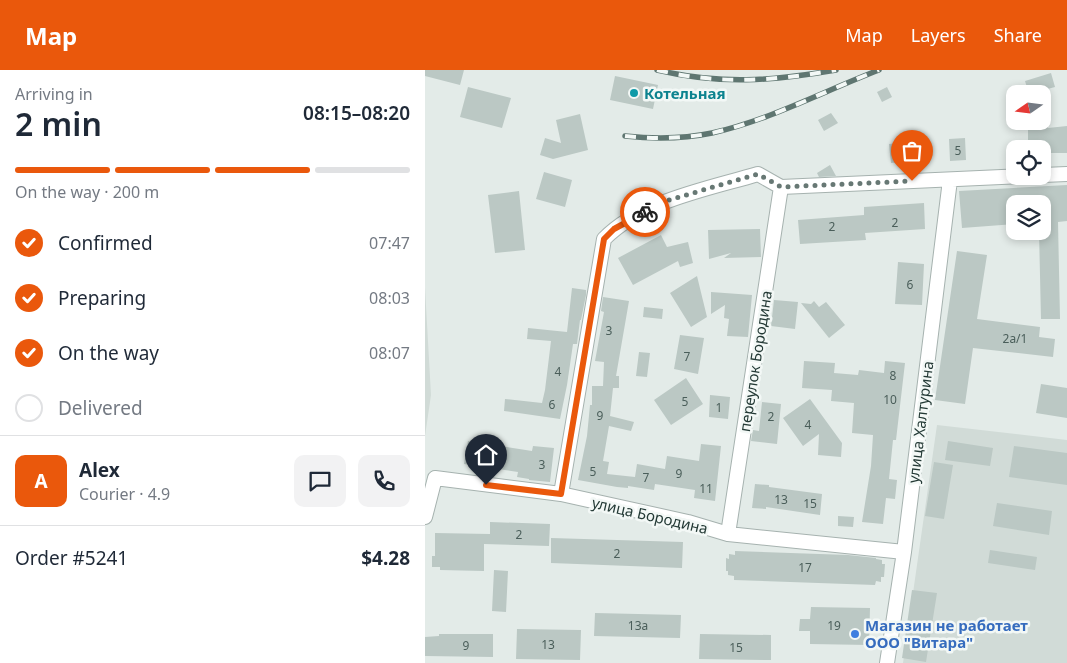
<!DOCTYPE html>
<meta charset="utf-8">
<style>
:root{--surface:#fff;--page:#f2f2f3;--text:#1f2937;--muted:#747a83;--line:#e0e1e3;--accent:#ea580c}
body{margin:0;font-family:"Noto Sans",sans-serif;background:var(--page);color:var(--text);height:100vh;display:flex;flex-direction:column;font-size:19px;white-space:nowrap}
*{box-sizing:border-box;margin:0}
p{font-size:16px;color:var(--muted)}
.icon{flex:none;width:28px;height:28px;fill:none;stroke:currentColor;stroke-width:2;stroke-linecap:round;stroke-linejoin:round}
.map{position:relative;flex:1;overflow:hidden}
.drawer{display:flex;flex-direction:column;background:var(--surface);width:425px}
.drawer>*{flex:none}
.needle{width:32px;rotate:256deg}
.buttons{position:absolute;left:581px;top:15px;display:grid;gap:10px}
.buttons a{display:grid;place-items:center;width:45px;height:45px;border-radius:10px;background:var(--surface);box-shadow:0 2px 8px #0003;font-size:25px}
.pin{position:absolute;display:grid;place-items:center;width:42px;height:42px;color:#fff;margin:-51px -21px;border-radius:50% 50% 50% 0;rotate:-45deg;box-shadow:0 0 5px #0007}
.pin .icon{rotate:45deg}
.courier{position:absolute;display:grid;place-items:center;width:50px;height:50px;margin:-25px;border:4px solid #ea580c;border-radius:50%;background:#fff;color:#222;box-shadow:0 1px 6px #0007}
.summary em{font-style:normal;font-weight:600}
.summary div{display:flex;flex-direction:column-reverse}
.summary{display:flex;align-items:center;justify-content:space-between;height:85px;padding:0 15px}
h1{font-size:32px;font-weight:600;line-height:38px}
.bar{display:grid;grid-template-columns:repeat(4,1fr);gap:8px 5px;align-content:center;height:60px;padding:0 15px}
.bar i{height:6px;border-radius:4px;background:var(--line)}
.bar .active{background:var(--accent)}
.bar p{grid-column:span 4}
.line{display:flex;align-items:center;gap:12px;padding:0 15px;border-top:1px solid var(--line)}
.line div{flex:1}
.round{display:grid;place-items:center;flex:none;width:52px;height:52px;border-radius:10px;background:var(--page)}
ol{padding:0 15px;list-style:none}
li{display:flex;align-items:center;gap:15px;height:55px}
li p{margin-inline-start:auto}
li .icon{padding:5px;border-radius:50%;background:var(--accent);color:#fff;stroke-width:4}
li:last-child{color:var(--muted)}
li i{width:28px;height:28px;border:2px solid var(--line);border-radius:50%}
header{display:flex;align-items:center;gap:30px;box-sizing:border-box;height:70px;padding:0 25px;background:var(--accent);color:#fff}
header strong{font-size:24px}
nav{display:flex;gap:28px;margin-inline-start:auto;font-size:18px}
main{display:flex;flex:1;min-height:0}
.map>svg:first-child{display:block}
.built{fill:#d1dbd7}
.building{fill:#bbc8c4}
.lines{fill:none;stroke-linecap:round;stroke-linejoin:round}
.minor-casing{stroke:#a6b2af;stroke-width:16}
.minor{stroke:#fff;stroke-width:14}
.rail-casing{stroke:#5f7671;stroke-width:5.5}
.rail{stroke:#f3f8f6;stroke-width:4;stroke-dasharray:11;stroke-linecap:butt}
.done{stroke:#677874;stroke-width:5;stroke-dasharray:0 9}
.route{stroke:#ea580c;stroke-width:6}
.culture-dot{fill:#0f9aa8;stroke:#f3f8f6;stroke-width:2}
.shop-dot{fill:#3f7fe0;stroke:#f3f8f6;stroke-width:2}
.labels{text-anchor:middle;dominant-baseline:central;stroke-width:5;stroke-linejoin:round;paint-order:stroke}
.number-label{font-size:12px;fill:#4a5e5a}
.culture-label{font-size:15px;font-weight:bold;fill:#0d838f;stroke:#f3f8f6;text-anchor:start}
.street-label{font-size:15px;fill:#243a36;stroke:#f3f8f6}
.shop-label{font-size:15px;font-weight:bold;fill:#366cbe;stroke:#f3f8f6;text-anchor:start}
</style>
<header>
<strong>Map</strong>
<nav><a>Map</a><a>Layers</a><a>Share</a></nav>
</header>
<main>
<section class="drawer">
<div class="summary"><div><h1>2 min</h1><p>Arriving in</p></div><em>08:15–08:20</em></div>
<div class="bar"><i class="active"></i><i class="active"></i><i class="active"></i><i></i><p>On the way · 200 m</p></div>
<ol>
<li><svg class="icon" aria-label="check" viewBox="0 0 24 24"><path d="M5 12l5 5 9-10"/></svg>Confirmed<p>07:47</p></li>
<li><svg class="icon" aria-label="check" viewBox="0 0 24 24"><path d="M5 12l5 5 9-10"/></svg>Preparing<p>08:03</p></li>
<li><svg class="icon" aria-label="check" viewBox="0 0 24 24"><path d="M5 12l5 5 9-10"/></svg>On the way<p>08:07</p></li>
<li><i></i>Delivered</li>
</ol>
<div class="line" style="height:90px"><b class="round" style="background:var(--accent);color:#fff">A</b><div><b>Alex</b><p>Courier · 4.9</p></div><a class="round"><svg class="icon" aria-label="chat" viewBox="0 0 24 24"><path d="M4 5h16v11H9l-5 4z"/></svg></a><a class="round"><svg class="icon" aria-label="phone" viewBox="0 0 24 24"><path d="M5 4h4l2 5-3 2q2 4 5 5l2-3 5 2v4C11 20 4 13 5 4z"/></svg></a></div>
<div class="line" style="height:65px"><div>Order #5241</div><b>$4.28</b></div>
</section>
<div class="map">
<svg width="642" height="593" viewBox="0 0 642 593">
<rect width="100%" height="100%" fill="#e3ebe8"/>
<!-- built -->
<path class="built" d="M0,218L6,325L0,366Z
M512,355L642,370V593H478Z"/>
<!-- building -->
<path class="building" d="M0,0H39L35,15L0,6Z
M626,3L630,17L604,24L600,11Z
M190,6L233,15L228,39L185,30Z
M43,17L86,28L77,58L35,47Z
M462,17L467,27L457,32L452,22Z
M406,43L413,53L399,61L393,50Z
M155,44L163,80L128,89L115,85L120,68L136,73L131,50Z
M603,54H623V58L642,56V83H618V79H603Z
M540,68L541,90L525,91L524,69Z
M502,70L504,89L466,93L464,74Z
M405,95L411,106L394,107L392,103Z
M119,102L147,110L140,137L111,129Z
M642,115V151L633,152L635,249H616L614,161H618V134H590V154L537,158L534,121Z
M94,121L100,180L70,183L63,125Z
M499,133L500,159L440,163L441,170L375,174L373,150L439,145V137Z
M335,159L336,187L299,188L306,183L284,189L283,160Z
M236,165L242,177L263,172L268,193L255,197L253,191L208,215L193,188Z
M532,181L562,185L552,249L615,257L614,267L630,269L628,287L548,278L540,334L510,330Z
M473,192L499,194L497,235L470,234Z
M272,206L282,247L266,257L245,223Z
M147,218L161,220V225L156,250H155L152,274H148L142,315L135,349L79,341L80,329L117,333L120,320L126,271L102,269L103,258L142,262Z
M286,222L327,225L323,267L302,266L304,249L299,248L300,235L286,244Z
M178,227L204,231L191,306H194V318H188L185,346L209,352L206,361L184,356L178,391L184,392L182,404L210,407L212,394L240,399L242,386L274,391L276,374L296,376L290,431L269,428L270,420L230,414L229,420L203,416V418L192,417L153,410L162,366L165,335H167V316H178L179,292L170,291L179,242L176,241Z
M349,230L373,232L370,259L346,256Z
M389,231L394,237L401,232L420,255L404,268L376,233L386,234Z
M219,237L238,239L237,249L218,247Z
M255,265L279,268L273,304L249,299Z
M214,282L225,283L222,307L211,306Z
M379,291L410,293L409,303L433,305L434,300L459,303L460,291L480,293L471,370H468L464,409L472,410L470,429L461,428L458,454L437,452L446,396L448,365L427,363L429,333L406,331L407,320L377,318Z
M261,308L278,334L246,355L229,330Z
M616,314L642,318V348L611,343Z
M285,325L305,327L303,349L284,347Z
M385,329L417,373L416,387L393,385L394,364L378,376L358,348Z
M337,332L356,334L352,374L326,371L328,360L334,361Z
M43,371L107,381L108,376L129,378L125,412L104,410V409L92,407L93,402L39,394Z
M523,371L568,378L565,396L520,390Z
M589,376L642,383V415L584,407Z
M509,392L528,395L519,449L500,446Z
M330,414L344,415V417L397,424L395,445L341,437V439L327,438Z
M572,433L627,441L624,465L568,456Z
M413,446L429,447L428,457L413,456Z
M65,452L125,454L124,476L59,474V501L15,500V497H7V486H10V463L65,464Z
M126,468L258,472L257,498L126,493Z
M565,480L612,487L610,500L563,493Z
M310,481L423,485L451,488V489L457,490V494H460L459,507H456V512L451,511L450,515L309,510V506L303,505V501H301V488L304,489V484L310,485Z
M69,500L83,501L81,542L67,541Z
M487,520L512,523L501,592L477,588Z
M386,537L445,538L444,575L385,574V561H374L375,549H385Z
M170,543L256,545L255,568L169,566Z
M92,559L156,560L155,590L91,589Z
M14,564H68V587L0,586V567L14,566Z
M275,564L346,565V590L274,589Z"/>
<g class="lines">
<defs>
<path id="minor" d="M618,105L642,104
M136,424L179,169C216,131 283,119 333,104L356,117L599,106
M0,447L10,408L136,424L263,452L303,464L479,482
M303,464L356,117
M462,593L479,482L525,110"/>
</defs>
<!-- minor casing -->
<use href="#minor" class="minor-casing"/>
<!-- minor -->
<use href="#minor" class="minor"/>
<defs>
<path id="rail" d="M232,0C296,15 347,11 411,0
M200,66C229,69 258,69 287,63C345,50 399,21 454,0"/>
</defs>
<!-- rail casing -->
<use href="#rail" class="rail-casing"/>
<!-- rail -->
<use href="#rail" class="rail"/>
</g>
<g class="lines">
<!-- done -->
<path class="done" d="M220,142L244,130L333,104L356,117L487,111"/>
<!-- route -->
<path class="route" d="M61,415L136,424L179,169L189,159L220,142"/>
</g>
<!-- markers -->
<circle class="culture-dot" cx="209" cy="23" r="5"/>
<circle class="shop-dot" cx="430" cy="564" r="5"/>
<g class="labels">
<!-- number labels -->
<g class="number-label">
<text x="533" y="80">5</text>
<text x="470" y="152">2</text>
<text x="407" y="156">2</text>
<text x="485" y="214">6</text>
<text x="184" y="260">3</text>
<text x="590" y="268">2а/1</text>
<text x="262" y="286">7</text>
<text x="133" y="301">4</text>
<text x="468" y="305">8</text>
<text x="465" y="329">10</text>
<text x="260" y="331">5</text>
<text x="127" y="334">6</text>
<text x="294" y="337">1</text>
<text x="175" y="345">9</text>
<text x="346" y="346">2</text>
<text x="383" y="354">4</text>
<text x="117" y="394">3</text>
<text x="168" y="401">5</text>
<text x="254" y="403">9</text>
<text x="221" y="407">7</text>
<text x="281" y="418">11</text>
<text x="356" y="429">13</text>
<text x="385" y="433">15</text>
<text x="94" y="464">2</text>
<text x="192" y="483">2</text>
<text x="380" y="497">17</text>
<text x="213" y="555">13а</text>
<text x="409" y="555">19</text>
<text x="123" y="574">13</text>
<text x="41" y="575">9</text>
<text x="311" y="577">15</text>
</g>
<!-- culture labels -->
<g class="culture-label">
<text x="219" y="23">Котельная</text>
</g>
<!-- street labels -->
<g class="street-label">
<text transform="translate(330 291) rotate(-81)">переулок Бородина</text>
<text transform="translate(495 352) rotate(-83)">улица Халтурина</text>
<text transform="translate(225 445) rotate(13)">улица Бородина</text>
</g>
<!-- shop labels -->
<g class="shop-label">
<text x="440" y="555">Магазин не работает<tspan x="440" dy="17">ООО "Витара"</tspan></text>
</g>
</g>
</svg>
<div class="buttons">
<a><svg class="needle" viewBox="-14 -14 28 28"><path d="M0-13l5 13h-10z" fill="#e53935"/><path d="M0 13l5-13h-10z" fill="#747a83"/></svg></a>
<a><svg class="icon" aria-label="locate" viewBox="0 0 24 24"><circle cx="12" cy="12" r="6"/><path d="M12 2v4M12 18v4M2 12h4M18 12h4"/></svg></a>
<a><svg class="icon" aria-label="layers" viewBox="0 0 24 24"><path d="M12 4l9 5-9 5-9-5zM3 14l9 5 9-5"/></svg></a>
</div>
<div class="pin" style="left:487px;top:111px;background:#ea580c"><svg class="icon" aria-label="bag" viewBox="0 0 24 24"><path d="M5 8h14l-1 12H6zM9 8a3 3 0 0 1 6 0"/></svg></div>
<div class="pin" style="left:61px;top:415px;background:#1f2937"><svg class="icon" aria-label="home" viewBox="0 0 24 24"><path d="M3 11l9-7 9 7M6 9v11h12V9"/></svg></div>
<div class="courier" style="left:220px;top:142px"><svg class="icon" aria-label="bike" viewBox="0 0 24 24"><circle cx="6" cy="16" r="4"/><circle cx="18" cy="16" r="4"/><path d="M6 16l4-8h5l3 8M10 8l3 8H6M13 5h3"/></svg></div>
</div>
</main>
